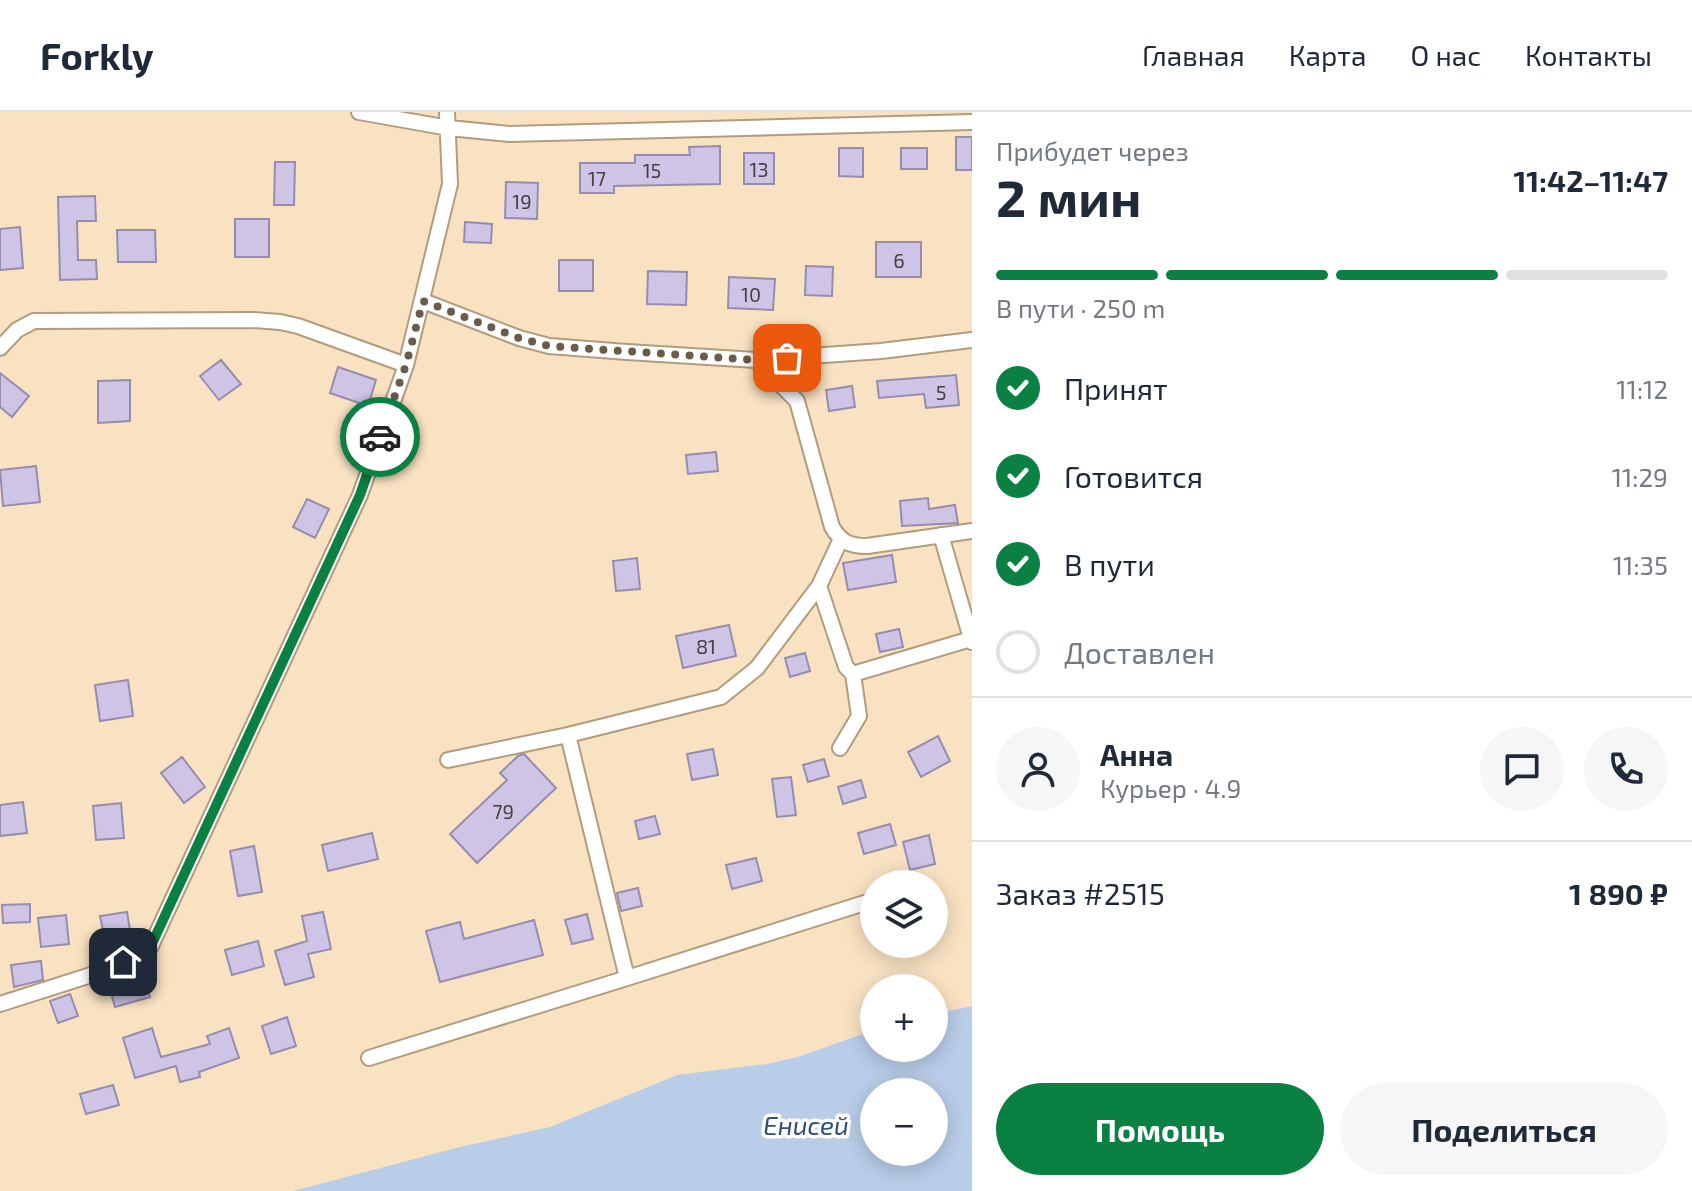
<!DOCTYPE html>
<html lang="ru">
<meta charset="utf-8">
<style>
:root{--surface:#fff;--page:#f6f6f7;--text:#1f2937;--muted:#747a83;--line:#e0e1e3;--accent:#0b8043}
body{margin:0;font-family:"Exo 2",sans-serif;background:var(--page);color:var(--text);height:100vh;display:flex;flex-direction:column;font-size:30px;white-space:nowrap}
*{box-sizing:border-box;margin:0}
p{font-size:26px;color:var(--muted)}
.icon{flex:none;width:44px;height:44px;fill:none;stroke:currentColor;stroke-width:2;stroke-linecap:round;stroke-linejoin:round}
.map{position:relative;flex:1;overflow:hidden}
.drawer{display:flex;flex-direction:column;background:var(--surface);width:720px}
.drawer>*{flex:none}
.fabs{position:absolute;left:860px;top:758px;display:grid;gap:16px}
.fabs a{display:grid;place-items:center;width:88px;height:88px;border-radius:50%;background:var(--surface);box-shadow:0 4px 20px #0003;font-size:40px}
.pin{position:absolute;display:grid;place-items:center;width:68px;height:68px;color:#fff;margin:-34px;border-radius:16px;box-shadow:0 4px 12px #0006}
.courier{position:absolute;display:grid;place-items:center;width:80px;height:80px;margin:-40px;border:6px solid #0b8043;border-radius:50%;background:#fff;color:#222;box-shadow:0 2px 10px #0007}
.headline em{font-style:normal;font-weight:700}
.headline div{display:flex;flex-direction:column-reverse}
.headline{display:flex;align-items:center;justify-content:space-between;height:136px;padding:0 24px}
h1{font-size:52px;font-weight:700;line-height:60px}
.bar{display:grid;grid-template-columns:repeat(4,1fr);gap:12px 8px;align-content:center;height:96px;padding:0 24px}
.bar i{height:10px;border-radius:6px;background:var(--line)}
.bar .current{background:var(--accent)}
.bar p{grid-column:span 4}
.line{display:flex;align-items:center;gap:20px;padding:0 24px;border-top:2px solid var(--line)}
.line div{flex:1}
.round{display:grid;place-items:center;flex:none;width:84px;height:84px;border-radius:42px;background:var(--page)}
ol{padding:0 24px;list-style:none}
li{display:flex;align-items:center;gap:24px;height:88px}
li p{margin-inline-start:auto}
li .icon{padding:8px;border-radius:50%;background:var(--accent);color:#fff;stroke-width:4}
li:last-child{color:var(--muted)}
li i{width:44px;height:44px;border:4px solid var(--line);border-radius:50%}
.primary-button{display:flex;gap:16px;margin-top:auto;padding:16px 24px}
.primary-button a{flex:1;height:92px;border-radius:48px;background:var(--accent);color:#fff;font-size:32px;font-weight:700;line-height:92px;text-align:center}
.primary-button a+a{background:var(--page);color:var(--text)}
header{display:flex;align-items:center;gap:48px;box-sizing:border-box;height:112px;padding:0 40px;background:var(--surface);border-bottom:2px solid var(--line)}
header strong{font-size:38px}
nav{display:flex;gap:44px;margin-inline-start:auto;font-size:28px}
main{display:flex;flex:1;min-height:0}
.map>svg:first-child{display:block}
.water{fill:#b8cde8;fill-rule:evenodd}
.building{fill:#cdc4e6;stroke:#968dae;stroke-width:2}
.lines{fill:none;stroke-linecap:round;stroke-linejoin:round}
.street-casing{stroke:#b29c7e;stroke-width:18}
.street{stroke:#fff;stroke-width:14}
.done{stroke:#695c49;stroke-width:8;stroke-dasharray:0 14.4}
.route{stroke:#0b8043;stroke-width:10}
.labels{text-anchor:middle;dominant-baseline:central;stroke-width:7;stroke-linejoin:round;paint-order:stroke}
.number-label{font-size:20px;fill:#484040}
.water-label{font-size:26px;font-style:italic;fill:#304e74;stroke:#fff}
</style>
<header>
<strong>Forkly</strong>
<nav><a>Главная</a><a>Карта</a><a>О нас</a><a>Контакты</a></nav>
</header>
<main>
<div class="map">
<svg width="972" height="1079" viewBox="0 0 972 1079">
<rect width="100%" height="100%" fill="#f9e2c2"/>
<!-- water -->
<path class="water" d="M972,894V1079H293L460,1035L550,1015L677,963L767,952L798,945L874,918V936H934V902ZM874,980H934V1040H874Z"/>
<!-- building -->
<path class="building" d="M956,25H972V58H956Z
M720,34V72L614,74V81H580V51H635V43H690L689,35Z
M839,36H863V65L839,64Z
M901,36H927V57H901Z
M744,41H774V72H744Z
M275,50H295L294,93H274Z
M506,70L538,71L537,107L505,106Z
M95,84L96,109H77L78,148H96L97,167L60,168L58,85Z
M235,107H269V145H235Z
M465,110L492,112L491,131L464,130Z
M20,115L23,156L0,158V117Z
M117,118H155L156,150H118Z
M876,130H921V165H876Z
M559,148H593V179H559Z
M806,154L833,155L832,184L805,183Z
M648,159L687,160L686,193L647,192Z
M729,165L775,167L773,198L728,196Z
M221,248L241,272L219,288L200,264Z
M338,255L376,268L368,294L330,281Z
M0,261L29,284L12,305L0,295Z
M956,263L959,293L926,296L924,282L879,286L877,269Z
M130,268V309L98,311V269Z
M852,274L855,295L829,299L826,278Z
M716,340L718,359L688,362L686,343Z
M36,354L40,390L3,394L0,358Z
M928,386L929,397L955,393L958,411L902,414L900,389Z
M307,387L329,397L315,426L293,415Z
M892,443L896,470L848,478L843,451Z
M637,446L640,477L616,479L613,449Z
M729,513L736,544L683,556L676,524Z
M899,517L903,535L880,540L876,522Z
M805,541L810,559L790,565L785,546Z
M128,568L133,604L100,609L95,573Z
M938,624L950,649L921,665L908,640Z
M713,637L718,663L692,668L687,642Z
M524,642L556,676L477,751L450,722L507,668L500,661L518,644Z
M182,645L205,675L184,691L161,661Z
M824,647L829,664L808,670L803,653Z
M791,665L796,703L777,705L772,667Z
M861,668L866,685L843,692L838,675Z
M23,690L27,721L0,724V693Z
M121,691L124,726L96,728L93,694Z
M655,704L660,722L639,727L635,709Z
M890,712L896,733L864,742L858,721Z
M372,721L378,747L328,759L322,733Z
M929,723L935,752L910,758L903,730Z
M254,734L262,780L238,784L230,739Z
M756,746L762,769L732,777L726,753Z
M638,776L642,794L621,799L617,781Z
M30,792V810L3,811L2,793Z
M127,800L131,824L105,828L100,804Z
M323,800L331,837L308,842L314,865L285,873L275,839L307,829L302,804Z
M587,802L593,827L572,832L565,808Z
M66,803L69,832L41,835L38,806Z
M534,808L543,843L440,870L426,819L460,810L464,827Z
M258,829L264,854L232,863L225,838Z
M41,849L43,868L14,875L11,853Z
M143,860L150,885L115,895L108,870Z
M70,882L78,904L58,911L50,889Z
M287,905L296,934L271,942L262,914Z
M152,916L161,945L210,932L207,924L229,916L239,946L199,960L200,965L180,970L176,954L135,966L123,926Z
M113,973L119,993L86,1002L80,982Z"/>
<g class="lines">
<defs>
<path id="street" d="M359,0L449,16L509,22L972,10
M423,189L519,226L549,234L627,240L756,248L881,239L972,228
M0,236L17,218L34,209L253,208L280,210L298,214L406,253L450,72L447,0
M756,248L797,289L832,415C841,430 849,434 867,434L972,419
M941,423L972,530
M840,429L819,474L757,556L721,585L568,623L627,866L874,788
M819,474L846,555L853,562L859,604L840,636
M853,562L971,527
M448,648L568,623
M0,892L94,862L150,836L360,383L406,253
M369,946L627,866"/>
</defs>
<!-- street casing -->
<use href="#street" class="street-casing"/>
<!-- street -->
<use href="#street" class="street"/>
</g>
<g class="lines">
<!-- done -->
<path class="done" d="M380,325L406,253L423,189L519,226L549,234L756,248L787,246"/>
<!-- route -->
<path class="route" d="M123,850L150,836L360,383L380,325"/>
</g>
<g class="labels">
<!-- number labels -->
<g class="number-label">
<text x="759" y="57">13</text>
<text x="652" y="58">15</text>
<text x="597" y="66">17</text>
<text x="522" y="89">19</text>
<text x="899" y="148">6</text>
<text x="751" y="182">10</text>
<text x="941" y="280">5</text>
<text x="706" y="534">81</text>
<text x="503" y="699">79</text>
</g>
<!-- water labels -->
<g class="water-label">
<text x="806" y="1012">Енисей</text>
</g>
</g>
</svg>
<div class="fabs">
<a><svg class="icon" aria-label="layers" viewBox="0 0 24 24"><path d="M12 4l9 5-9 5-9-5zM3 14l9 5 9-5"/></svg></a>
<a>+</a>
<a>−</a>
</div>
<div class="pin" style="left:787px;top:246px;background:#ea580c"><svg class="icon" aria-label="bag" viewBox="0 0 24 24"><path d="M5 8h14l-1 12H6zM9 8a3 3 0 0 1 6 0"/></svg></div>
<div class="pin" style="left:123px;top:850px;background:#1f2937"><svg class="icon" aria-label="home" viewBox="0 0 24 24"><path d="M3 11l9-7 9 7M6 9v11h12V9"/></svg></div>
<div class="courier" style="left:380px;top:325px"><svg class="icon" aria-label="car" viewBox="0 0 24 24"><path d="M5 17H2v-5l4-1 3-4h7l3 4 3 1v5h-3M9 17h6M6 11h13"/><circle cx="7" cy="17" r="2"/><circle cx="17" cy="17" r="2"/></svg></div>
</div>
<section class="drawer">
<div class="headline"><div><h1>2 мин</h1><p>Прибудет через</p></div><em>11:42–11:47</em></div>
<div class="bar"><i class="current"></i><i class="current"></i><i class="current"></i><i></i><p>В пути · 250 m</p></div>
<ol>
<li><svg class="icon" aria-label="check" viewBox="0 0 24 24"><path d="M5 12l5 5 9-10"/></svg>Принят<p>11:12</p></li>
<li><svg class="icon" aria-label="check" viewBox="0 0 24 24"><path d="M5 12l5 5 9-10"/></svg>Готовится<p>11:29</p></li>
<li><svg class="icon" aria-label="check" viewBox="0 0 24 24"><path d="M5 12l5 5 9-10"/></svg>В пути<p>11:35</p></li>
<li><i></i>Доставлен</li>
</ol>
<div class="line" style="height:144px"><a class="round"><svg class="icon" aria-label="person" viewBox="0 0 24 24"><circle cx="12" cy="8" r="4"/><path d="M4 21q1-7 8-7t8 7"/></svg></a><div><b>Анна</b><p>Курьер · 4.9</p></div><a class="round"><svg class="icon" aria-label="chat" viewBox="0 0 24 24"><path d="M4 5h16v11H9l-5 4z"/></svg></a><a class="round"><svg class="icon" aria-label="phone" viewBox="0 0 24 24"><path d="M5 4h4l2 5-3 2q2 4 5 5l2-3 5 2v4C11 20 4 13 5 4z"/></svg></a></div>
<div class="line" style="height:104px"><div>Заказ #2515</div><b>1 890 ₽</b></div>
<div class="primary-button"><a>Помощь</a><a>Поделиться</a></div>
</section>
</main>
